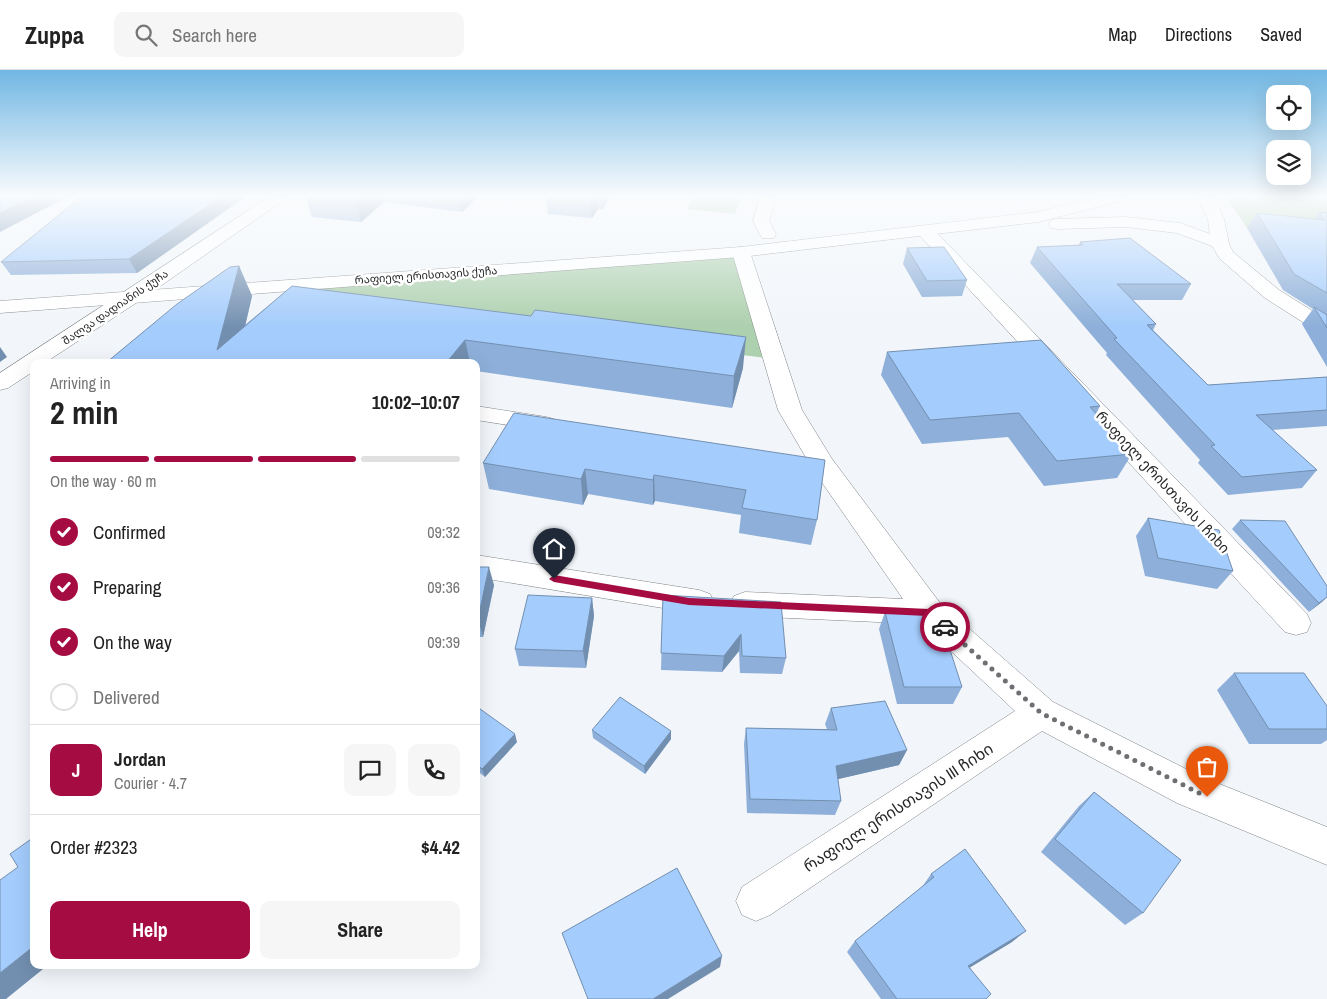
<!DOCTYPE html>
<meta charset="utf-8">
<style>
:root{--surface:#fff;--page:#f6f6f6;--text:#222;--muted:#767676;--line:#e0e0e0;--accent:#a50c42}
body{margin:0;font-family:"Archivo Narrow","Noto Sans Georgian",sans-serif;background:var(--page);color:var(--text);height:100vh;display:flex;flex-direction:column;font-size:19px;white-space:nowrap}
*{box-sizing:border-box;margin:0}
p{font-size:16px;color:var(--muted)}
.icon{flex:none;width:28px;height:28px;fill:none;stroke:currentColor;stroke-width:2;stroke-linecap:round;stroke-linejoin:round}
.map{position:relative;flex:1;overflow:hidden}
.drawer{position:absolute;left:30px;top:289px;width:450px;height:610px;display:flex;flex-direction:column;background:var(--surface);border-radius:10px;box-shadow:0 5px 20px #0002}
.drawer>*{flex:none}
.controls{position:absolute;left:1266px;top:15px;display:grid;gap:10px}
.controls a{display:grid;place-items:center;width:45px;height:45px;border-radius:10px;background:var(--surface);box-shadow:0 5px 20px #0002;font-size:25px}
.pin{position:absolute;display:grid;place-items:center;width:42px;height:42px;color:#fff;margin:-51px -21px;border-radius:50% 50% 50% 0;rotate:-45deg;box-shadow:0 0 5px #0007}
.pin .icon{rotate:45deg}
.courier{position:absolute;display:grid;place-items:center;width:50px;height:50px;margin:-25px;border:4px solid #a50c42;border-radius:50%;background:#fff;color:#222;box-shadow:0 1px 6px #0007}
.overview em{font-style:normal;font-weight:700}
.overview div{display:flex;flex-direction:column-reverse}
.overview{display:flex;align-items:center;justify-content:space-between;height:85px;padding:0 20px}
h1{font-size:32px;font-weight:700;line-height:38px}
.bar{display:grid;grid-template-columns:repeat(4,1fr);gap:8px 5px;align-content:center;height:60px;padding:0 20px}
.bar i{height:6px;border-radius:4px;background:var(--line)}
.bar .active{background:var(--accent)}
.bar p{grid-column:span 4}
.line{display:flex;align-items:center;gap:12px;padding:0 20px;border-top:1px solid var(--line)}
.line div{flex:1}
.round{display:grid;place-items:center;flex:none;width:52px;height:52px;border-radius:10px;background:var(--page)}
ol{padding:0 20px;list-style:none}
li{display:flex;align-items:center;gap:15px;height:55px}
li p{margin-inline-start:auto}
li .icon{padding:5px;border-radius:50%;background:var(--accent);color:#fff;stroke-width:4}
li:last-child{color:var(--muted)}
li i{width:28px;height:28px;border:2px solid var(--line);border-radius:50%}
.primary-button{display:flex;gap:10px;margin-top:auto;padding:10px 20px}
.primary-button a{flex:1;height:58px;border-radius:10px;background:var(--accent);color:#fff;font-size:20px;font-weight:700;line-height:58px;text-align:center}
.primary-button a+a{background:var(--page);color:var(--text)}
header{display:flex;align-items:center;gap:30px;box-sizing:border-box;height:70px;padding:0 25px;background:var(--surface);border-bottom:1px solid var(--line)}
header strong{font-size:24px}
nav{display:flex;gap:28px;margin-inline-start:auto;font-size:18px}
.search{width:350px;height:45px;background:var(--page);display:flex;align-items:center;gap:12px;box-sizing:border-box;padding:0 18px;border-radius:10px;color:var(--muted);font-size:19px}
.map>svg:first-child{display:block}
.green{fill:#add0ae}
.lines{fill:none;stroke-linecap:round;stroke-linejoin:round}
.street-casing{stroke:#7f8286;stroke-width:1}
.secondary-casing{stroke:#7f8286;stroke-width:1}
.primary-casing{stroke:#7f8286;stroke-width:1}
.street{fill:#fff;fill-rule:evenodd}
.secondary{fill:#fff;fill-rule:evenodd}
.primary{fill:#fff;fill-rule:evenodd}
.wall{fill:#8dafd9}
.shaded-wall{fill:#738fb0}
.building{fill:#a4ccfc;stroke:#738fb0}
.route{fill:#a50c42}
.done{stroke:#6d6f72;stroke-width:5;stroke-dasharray:0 9}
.labels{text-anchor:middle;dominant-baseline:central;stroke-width:5;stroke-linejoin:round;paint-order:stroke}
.far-street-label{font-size:11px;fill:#252628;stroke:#fff}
.street-label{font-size:14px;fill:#252628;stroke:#fff}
.near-street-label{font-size:16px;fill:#252628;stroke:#fff}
</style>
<header>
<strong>Zuppa</strong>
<div class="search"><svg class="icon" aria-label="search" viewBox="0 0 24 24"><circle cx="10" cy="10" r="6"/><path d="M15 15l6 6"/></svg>Search here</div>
<nav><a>Map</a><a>Directions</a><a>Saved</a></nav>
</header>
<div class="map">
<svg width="1327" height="929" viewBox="0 0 1327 929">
<rect width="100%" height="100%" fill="#f2f6fa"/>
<!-- green -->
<path class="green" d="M693,127H741L735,144L687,139Z
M1226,127H1327V158L1307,164L1247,158Z
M741,182L774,289L313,230L309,214Z"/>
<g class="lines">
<defs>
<path id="street" d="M269,127H288L139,231L46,292H34V301L8,318L0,320V303Z
M760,127H776L769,151L776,164L774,168H762L753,151Z
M926,157L932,158L1307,544L1311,553L1307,562L1296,565L1285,562L920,166L918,162L920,158Z
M741,177L747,178L750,182L802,340L832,389L940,533L1053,632L1202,707L1327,757V795L1177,733L1042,661L770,845L756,851L742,845L736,831L742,817L1015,641L922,554L745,546L734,542L730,534L734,526L745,522L903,529L814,401L778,340L732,182L735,178Z
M476,336L546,347L554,349L558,354L554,359L546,361L476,350Z
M476,485L699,520L710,524L714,532L710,540L699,544L476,507Z"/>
<path id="secondary" d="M1198,127H1214L1224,149L1229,174L1233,182L1279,220L1327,250V265L1320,263L1265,228L1220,189L1211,174L1208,149Z"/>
<path id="primary" d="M1098,127H1126L1124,130L1038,152L741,187L0,243V231L741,177L1038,142Z
M1126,147L1180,153L1226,170L1229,174L1226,178L1220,179L1177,163L1126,157L1057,159L1051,158L1049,154L1051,150L1057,149Z"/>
</defs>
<!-- street casing -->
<use href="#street" class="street-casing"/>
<!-- secondary casing -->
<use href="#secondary" class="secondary-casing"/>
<!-- primary casing -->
<use href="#primary" class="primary-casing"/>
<!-- street -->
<use href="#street" class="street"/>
<!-- secondary -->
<use href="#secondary" class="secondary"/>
<!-- primary -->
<use href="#primary" class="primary"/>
</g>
<!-- wall -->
<path class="wall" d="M81,127H245L137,203L11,205L1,192Z
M306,127H478L462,142L384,132L361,152L312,147L306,128Z
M546,127H610L602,140L598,139L592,148L548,144Z
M1319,142L1327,143V297L1302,254L1313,239L1283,220L1247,158L1257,143L1315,149Z
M1080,172L1191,214L1182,230H1133L1156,254L1153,260L1208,315L1327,307V356L1272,360L1317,400L1302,418L1228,425L1198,393L1200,390L1106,285L1107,283L1030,193L1037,177L1079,175Z
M907,178L967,210L962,226L922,227L903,194Z
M239,196L252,226L245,255L292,216L743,298L732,338L476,301V292H107Z
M887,282L1100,336L1096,344L1132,384L1117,408L1044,416L1008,367L922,374L881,305Z
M825,390L817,450L811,475L739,463L741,445L655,431L653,435L588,424L583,435L489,419L483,393Z
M1148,448L1233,501L1217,519L1145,506L1136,466Z
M1240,450L1327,516V527L1309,542L1232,459Z
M476,497L494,515L483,567H476Z
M663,525L786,588L782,604L740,603L739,581L722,602L661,600Z
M592,528L594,546L586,598L519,596L515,579Z
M885,542L962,617L953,634H897L879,559Z
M1234,603L1327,636V670L1321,674H1249L1217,620Z
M476,636L517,672L485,707L476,700Z
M831,638L907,680L899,695L838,709L841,731L835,745L747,743L744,674L746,658L827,659L825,654Z
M592,660L671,661V669L645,704L593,668Z
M1094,722L1143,843L1125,855L1041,782L1079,736Z
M931,804L1012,872L970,897L986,929H881L847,882L855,871L922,817Z"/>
<!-- shaded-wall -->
<path class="shaded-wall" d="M32,127H67L0,162V143Z
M221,127H245L137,203L129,189Z
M362,127H382L384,132L361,152L356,132Z
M459,127H478L462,142Z
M590,127H597L598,139L592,148Z
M601,127H610L602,140Z
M239,196L252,226L237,292L217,280Z
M746,267L743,298L732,338L734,306Z
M465,270L470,292H447Z
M0,277L7,287L0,292Z
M585,399L588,424L583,435L581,409Z
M654,405L655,431L653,435V410Z
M489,497L494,515L483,567L478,549Z
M1327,527L1322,532L1309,542L1319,533Z
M592,528L594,546L586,598L583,581Z
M741,564L739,581L722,602L724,586Z
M671,661V669L645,704L644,696Z
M515,664L517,672L485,707L482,699Z
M907,680L899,695L830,711L836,696Z
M1026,861L1012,872L956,906L968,896Z
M34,876V895H48L6,929H0V903Z
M722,886L720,897L668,929H653Z"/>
<!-- building -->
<path class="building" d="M0,127H32L0,143Z
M81,127H221L129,189L1,192Z
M306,127H362L356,132L306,128Z
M1319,142L1327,143V223L1294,204L1257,143L1325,150Z
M1130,168L1191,214H1117L1156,254L1147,255L1208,315L1327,307V340L1256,345L1317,400L1242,407L1211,376L1215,375L1114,269L1117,268L1037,177L1083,175L1080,172Z
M944,177L967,210L927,211L907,178Z
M239,196L217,280L292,216L531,246L535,240L746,267L734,306L465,270L447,292H107L177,234L230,197Z
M1314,237L1327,245V258Z
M1041,270L1100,336L1090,337L1132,384L1057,391L1019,343L930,350L887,282Z
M514,343L825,390L817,450L742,438L746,420L654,405L653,410L585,399L581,409L483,393Z
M1148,448L1219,460L1233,501L1158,488Z
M1240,450L1285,451L1327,516V527L1319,533Z
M476,497H489L478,549H476Z
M528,525L592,528L583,581L515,579Z
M663,525L781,532L786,588L742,586L741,564L724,586L661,583Z
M885,542H933L940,549L962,617H904Z
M1234,603H1304L1327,636V659H1269Z
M620,627L671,661L644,696L592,660Z
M885,631L907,680L836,696L841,731L750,729L746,658L837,660L831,638Z
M476,636L515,664L482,699L476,694Z
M1094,722L1181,790L1143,843L1055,769Z
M34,767V856L31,858L34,862V876L0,903V810L18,797L10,784Z
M965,779L1026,861L968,896L991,924L986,929H897L855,871L934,807L931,804Z
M677,798L722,886L653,929H588L562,863Z"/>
<!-- sky -->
<linearGradient id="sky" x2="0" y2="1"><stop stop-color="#71b7e3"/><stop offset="0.49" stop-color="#f9fbfd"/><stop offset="1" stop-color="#f9fbfd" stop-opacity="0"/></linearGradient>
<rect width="1327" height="257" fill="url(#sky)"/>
<!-- route -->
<path class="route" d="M554,505L689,528L929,539L950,557L949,559H942L927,546L689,535L554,512L549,509Z"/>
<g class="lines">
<!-- done -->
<path class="done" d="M945,557L1041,643L1207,727"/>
</g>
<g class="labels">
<!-- far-street labels -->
<g class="far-street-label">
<text transform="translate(426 205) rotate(-4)">რაფიელ ერისთავის ქუჩა</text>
<text transform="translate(115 237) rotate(-34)">შალვა დადიანის ქუჩა</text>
</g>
<!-- street labels -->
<g class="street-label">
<text transform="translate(1163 412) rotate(47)">რაფიელ ერისთავის I ჩიხი</text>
</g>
<!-- near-street labels -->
<g class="near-street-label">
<text transform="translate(898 737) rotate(-33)">რაფიელ ერისთავის III ჩიხი</text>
</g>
</g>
</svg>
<div class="controls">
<a><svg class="icon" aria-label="locate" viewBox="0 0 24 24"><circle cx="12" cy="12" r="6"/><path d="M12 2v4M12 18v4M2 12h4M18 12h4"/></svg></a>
<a><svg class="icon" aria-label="layers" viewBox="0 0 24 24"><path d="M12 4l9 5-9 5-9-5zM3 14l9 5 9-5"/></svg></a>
</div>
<div class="pin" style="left:1207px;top:727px;background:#ea580c"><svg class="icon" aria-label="bag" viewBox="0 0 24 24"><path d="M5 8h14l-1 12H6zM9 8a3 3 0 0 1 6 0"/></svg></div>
<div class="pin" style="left:554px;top:509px;background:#1f2937"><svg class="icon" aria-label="home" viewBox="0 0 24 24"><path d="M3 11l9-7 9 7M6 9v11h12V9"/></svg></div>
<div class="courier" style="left:945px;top:557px"><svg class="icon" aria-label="car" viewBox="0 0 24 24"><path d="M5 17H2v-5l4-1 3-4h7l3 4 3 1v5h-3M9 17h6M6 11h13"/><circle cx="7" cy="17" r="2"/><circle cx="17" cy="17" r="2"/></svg></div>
<section class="drawer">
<div class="overview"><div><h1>2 min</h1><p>Arriving in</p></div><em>10:02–10:07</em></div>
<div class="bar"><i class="active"></i><i class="active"></i><i class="active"></i><i></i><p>On the way · 60 m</p></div>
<ol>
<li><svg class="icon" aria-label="check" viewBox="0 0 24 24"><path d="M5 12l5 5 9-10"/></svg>Confirmed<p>09:32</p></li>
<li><svg class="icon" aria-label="check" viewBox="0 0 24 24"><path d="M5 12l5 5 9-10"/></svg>Preparing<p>09:36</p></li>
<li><svg class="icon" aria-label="check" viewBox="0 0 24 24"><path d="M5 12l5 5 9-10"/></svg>On the way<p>09:39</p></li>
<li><i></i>Delivered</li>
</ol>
<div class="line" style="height:90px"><b class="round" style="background:var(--accent);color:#fff">J</b><div><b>Jordan</b><p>Courier · 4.7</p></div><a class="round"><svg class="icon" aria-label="chat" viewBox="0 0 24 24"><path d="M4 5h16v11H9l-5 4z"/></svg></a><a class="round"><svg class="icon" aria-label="phone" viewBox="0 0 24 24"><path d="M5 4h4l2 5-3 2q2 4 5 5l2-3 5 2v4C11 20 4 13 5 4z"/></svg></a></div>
<div class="line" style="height:65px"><div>Order #2323</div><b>$4.42</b></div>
<div class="primary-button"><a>Help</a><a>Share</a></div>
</section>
</div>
